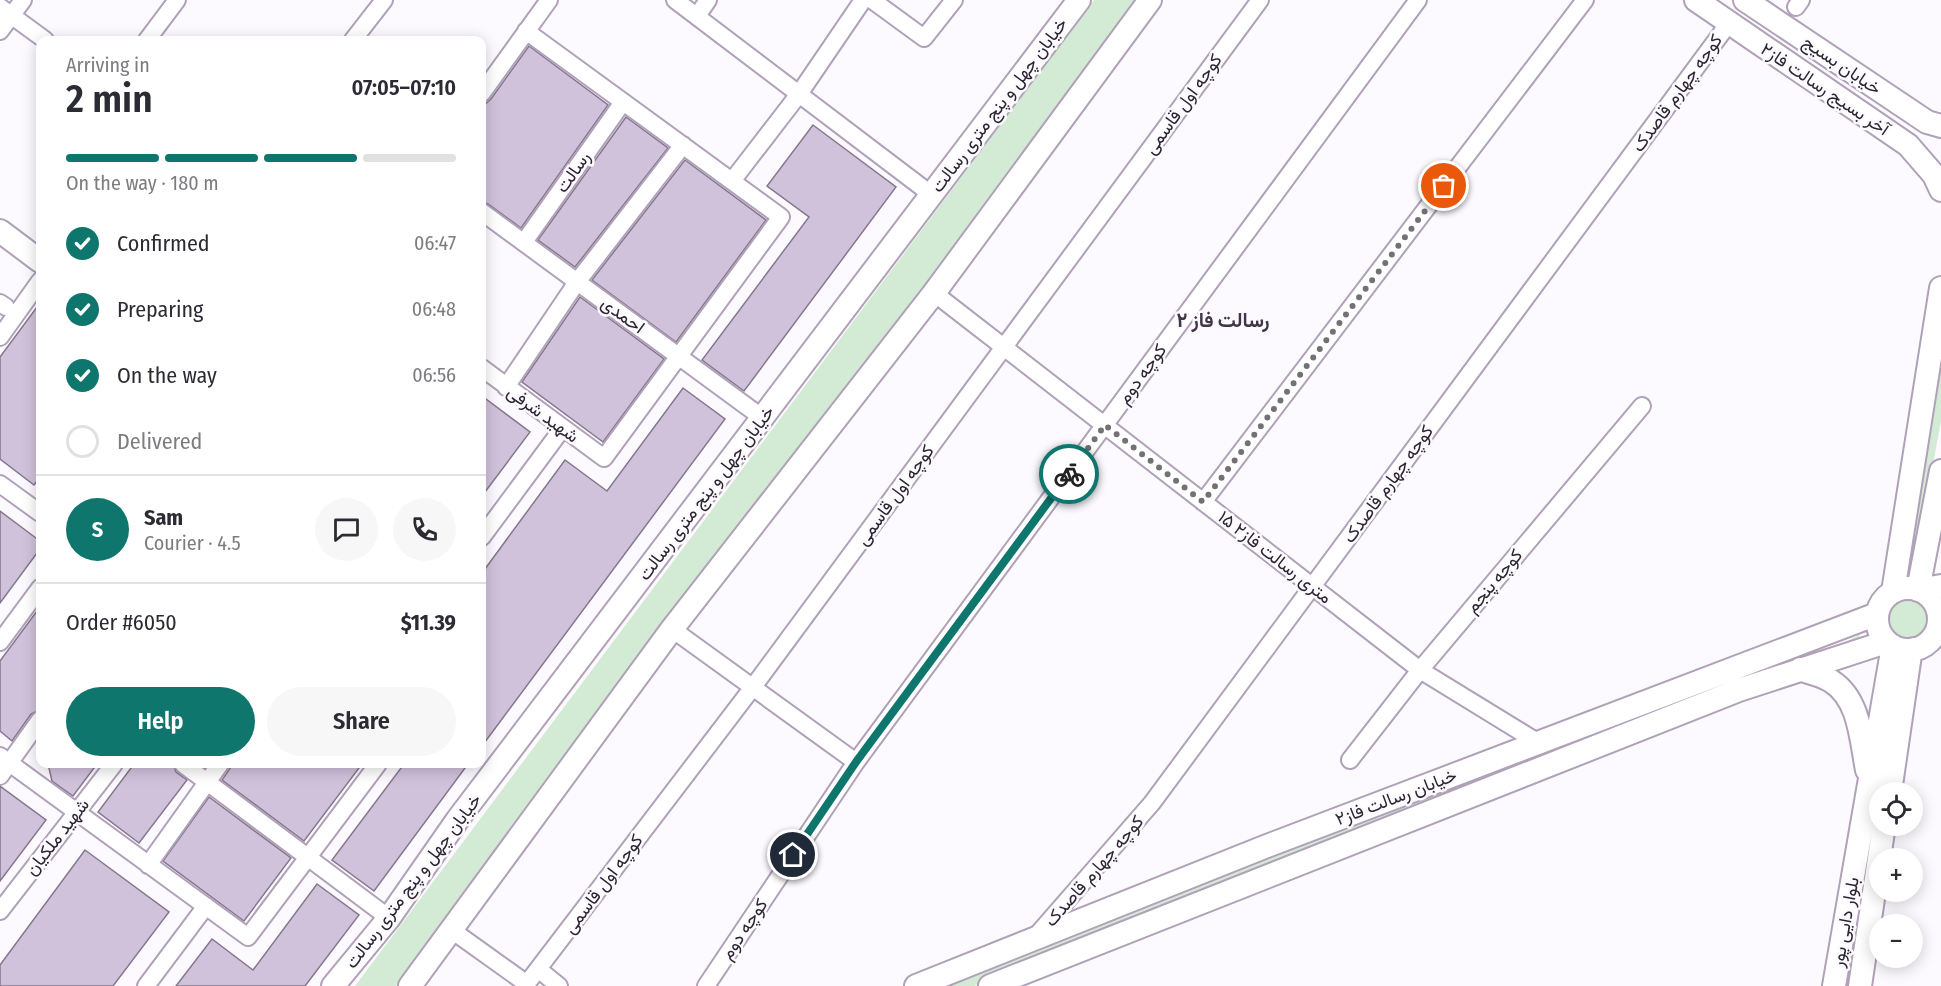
<!DOCTYPE html>
<meta charset="utf-8">
<style>
:root{--surface:#fff;--page:#f7f7f7;--text:#2b2b33;--muted:#7c7c81;--line:#e1e1e2;--accent:#0f766e}
body{margin:0;font-family:"Fira Sans Condensed",Vazirmatn,sans-serif;background:var(--page);color:var(--text);height:100vh;display:flex;flex-direction:column;font-size:22px;white-space:nowrap}
*{box-sizing:border-box;margin:0}
p{font-size:20px;color:var(--muted)}
.icon{flex:none;width:33px;height:33px;fill:none;stroke:currentColor;stroke-width:2;stroke-linecap:round;stroke-linejoin:round}
.map{position:relative;flex:1;overflow:hidden}
.details{position:absolute;left:36px;top:36px;width:450px;height:732px;display:flex;flex-direction:column;background:var(--surface);border-radius:12px;box-shadow:0 3px 15px #0003}
.details>*{flex:none}
.controls{position:absolute;left:1869px;top:782px;display:grid;gap:12px}
.controls a{display:grid;place-items:center;width:54px;height:54px;border-radius:50%;background:var(--surface);box-shadow:0 3px 15px #0003;font-size:30px}
.pin{position:absolute;display:grid;place-items:center;width:51px;height:51px;color:#fff;margin:-26px;border:3px solid #fff;border-radius:50%;box-shadow:0 2px 6px #0007}
.courier{position:absolute;display:grid;place-items:center;width:60px;height:60px;margin:-30px;border:4px solid #0f766e;border-radius:50%;background:#fff;color:#222;box-shadow:0 2px 8px #0007}
.overview em{font-style:normal;font-weight:600}
.overview div{display:flex;flex-direction:column-reverse}
.overview{display:flex;align-items:center;justify-content:space-between;height:102px;padding:0 30px}
h1{font-size:39px;font-weight:600;line-height:45px}
.bar{display:grid;grid-template-columns:repeat(4,1fr);gap:9px 6px;align-content:center;height:72px;padding:0 30px}
.bar i{height:8px;border-radius:4px;background:var(--line)}
.bar .current{background:var(--accent)}
.bar p{grid-column:span 4}
.line{display:flex;align-items:center;gap:15px;padding:0 30px;border-top:2px solid var(--line)}
.line div{flex:1}
.round{display:grid;place-items:center;flex:none;width:63px;height:63px;border-radius:32px;background:var(--page)}
ol{padding:0 30px;list-style:none}
li{display:flex;align-items:center;gap:18px;height:66px}
li p{margin-inline-start:auto}
li .icon{padding:6px;border-radius:50%;background:var(--accent);color:#fff;stroke-width:4}
li:last-child{color:var(--muted)}
li i{width:33px;height:33px;border:3px solid var(--line);border-radius:50%}
.action{display:flex;gap:12px;margin-top:auto;padding:12px 30px}
.action a{flex:1;height:69px;border-radius:36px;background:var(--accent);color:#fff;font-size:24px;font-weight:600;line-height:69px;text-align:center}
.action a+a{background:var(--page);color:var(--text)}
.map>svg:first-child{display:block}
.green{fill:#d3ebd4}
.building{fill:#d1c2db;stroke:#84778d;stroke-width:1.5}
.lines{fill:none;stroke-linecap:round;stroke-linejoin:round}
.street-casing{stroke:#b0a1b9;stroke-width:20}
.secondary-casing{stroke:#b0a1b9;stroke-width:26}
.street{stroke:#fff;stroke-width:16}
.secondary{stroke:#fff;stroke-width:22}
.done{stroke:#747077;stroke-width:6;stroke-dasharray:0 10.8}
.route{stroke:#0f766e;stroke-width:8}
.labels{text-anchor:middle;dominant-baseline:central;stroke-width:5;stroke-linejoin:round;paint-order:stroke}
.street-label{font-size:18px;fill:#2a252e;stroke:#fdfaff}
.neighbourhood-label{font-size:20px;font-weight:bold;fill:#413548;stroke:#fdfaff}
</style>
<div class="map">
<svg width="1941" height="986" viewBox="0 0 1941 986">
<rect width="100%" height="100%" fill="#fdfaff"/>
<!-- green -->
<path class="green" d="M1094,0H1136L840,402L396,986H355Z
M1941,349V421L1921,530L1914,531Z
M1880 619a27 27 0 1 1 54 0a27 27 0 1 1-54 0Z
M1859,635L1862,642L974,986H934L1709,686L1832,649Z"/>
<!-- building -->
<path class="building" d="M529,46L608,105L521,228L488,204L482,202V107L491,99Z
M626,117L668,148L575,267L538,240Z
M813,125L896,187L744,391L702,360L809,217L767,186Z
M685,160L766,220L676,342L592,280Z
M580,297L664,359L603,442L522,382Z
M40,303V477L34,485L0,459V357Z
M683,388L725,419L482,746V573L565,460L607,491Z
M482,396L530,432L482,496Z
M0,511L40,541V549L0,603Z
M40,607V710L31,714L12,741L0,731V661Z
M48,764H97L73,796L52,781Z
M134,764H173L176,772L187,780L139,843L98,812Z
M233,764H362L304,841L222,780Z
M404,764H468L374,891L332,860Z
M0,786L46,820L0,881Z
M209,797L291,858L244,921L163,861Z
M85,850L169,912L113,986H0V965Z
M317,884L359,915L305,986H176L212,939L253,970Z"/>
<g class="lines">
<defs>
<path id="street" d="M675,0L932,195
M872,0L924,38L954,0
M0,7L45,40
M1796,7L1801,0
M697,16L708,0
M0,31L23,0
M147,40L177,0
M353,40L384,0
M482,93L549,0
M732,181L799,94L863,0
M482,212L764,419
M524,242L623,102
M934,293L1420,670L1539,743
M0,303L6,307
M0,337L40,281
M482,368L604,458L781,217L526,31
M506,387L577,282L683,145
M0,484L40,513
M1203,502L1585,0
M482,537L562,429
M672,629L856,762
M0,642L40,588
M0,756L248,937L378,764
M1350,760L1420,670L1642,406
M183,764L389,918
M0,776L40,720
M148,865L220,764
M0,911L114,764
M453,931L527,984
M1036,936L1152,803L1729,23
M538,969L559,986
M146,986L206,906
M525,986L753,687L1260,0
M706,986L856,762L1418,0"/>
<path id="secondary" d="M1696,0L1908,145L1934,175L1941,190
M1745,0L1927,122L1941,126
M0,231L40,261
M1941,471L1918,590L1941,586
M1877 619a31 31 0 1 1 62 0a31 31 0 1 1-62 0Z
M1893,592L1941,288
M1800,669C1809,673 1822,675 1831,681C1860,699 1861,740 1867,770
M1890,792L1910,655L1914,649
M333,986L389,918L458,819L1079,0
M410,986L672,629L934,293L1150,0
M916,986L1267,846L1877,614
M990,986L1739,690L1886,642
M1834,986L1893,646
M1860,986L1884,825"/>
</defs>
<!-- street casing -->
<use href="#street" class="street-casing"/>
<!-- secondary casing -->
<use href="#secondary" class="secondary-casing"/>
<!-- street -->
<use href="#street" class="street"/>
<!-- secondary -->
<use href="#secondary" class="secondary"/>
</g>
<g class="lines">
<!-- done -->
<path class="done" d="M1069,474L1105,425L1203,502L1444,186"/>
<!-- route -->
<path class="route" d="M793,855L856,762L1069,474"/>
</g>
<g class="labels">
<!-- street labels -->
<g class="street-label">
<text transform="translate(1842 65) rotate(34)">خیابان بسیج</text>
<text transform="translate(1825 89) rotate(34)">آخر بسیج رسالت فاز۲</text>
<text transform="translate(1677 93) rotate(-54)">کوچه چهارم قاصدک</text>
<text transform="translate(1183 104) rotate(-54)">کوچه اول قاسمی</text>
<text transform="translate(999 105) rotate(-53)">خیابان چهل و پنج متری رسالت</text>
<text transform="translate(573 172) rotate(-55)">رسالت</text>
<text transform="translate(623 315) rotate(36)">احمدی</text>
<text transform="translate(1142 374) rotate(-54)">کوچه دوم</text>
<text transform="translate(543 414) rotate(36)">شهید شرفی</text>
<text transform="translate(1388 484) rotate(-54)">کوچه چهارم قاصدک</text>
<text transform="translate(706 493) rotate(-53)">خیابان چهل و پنج متری رسالت</text>
<text transform="translate(895 495) rotate(-54)">کوچه اول قاسمی</text>
<text transform="translate(1275 557) rotate(38)">۱۵ متری رسالت فاز۲</text>
<text transform="translate(1494 581) rotate(-50)">کوچه پنجم</text>
<text transform="translate(1396 797) rotate(-21)">خیابان رسالت فاز۲</text>
<text transform="translate(57 837) rotate(-52)">شهید ملکیان</text>
<text transform="translate(1094 871) rotate(-49)">کوچه چهارم قاصدک</text>
<text transform="translate(413 881) rotate(-53)">خیابان چهل و پنج متری رسالت</text>
<text transform="translate(603 884) rotate(-53)">کوچه اول قاسمی</text>
<text transform="translate(1845 922) rotate(-80)">بلوار دایی پور</text>
<text transform="translate(744 929) rotate(-56)">کوچه دوم</text>
</g>
<!-- neighbourhood labels -->
<g class="neighbourhood-label">
<text x="1223" y="320">رسالت فاز ۲</text>
</g>
</g>
</svg>
<div class="controls">
<a><svg class="icon" aria-label="locate" viewBox="0 0 24 24"><circle cx="12" cy="12" r="6"/><path d="M12 2v4M12 18v4M2 12h4M18 12h4"/></svg></a>
<a>+</a>
<a>−</a>
</div>
<div class="pin" style="left:1444px;top:186px;background:#ea580c"><svg class="icon" aria-label="bag" viewBox="0 0 24 24"><path d="M5 8h14l-1 12H6zM9 8a3 3 0 0 1 6 0"/></svg></div>
<div class="pin" style="left:793px;top:855px;background:#1f2937"><svg class="icon" aria-label="home" viewBox="0 0 24 24"><path d="M3 11l9-7 9 7M6 9v11h12V9"/></svg></div>
<div class="courier" style="left:1069px;top:474px"><svg class="icon" aria-label="bike" viewBox="0 0 24 24"><circle cx="6" cy="16" r="4"/><circle cx="18" cy="16" r="4"/><path d="M6 16l4-8h5l3 8M10 8l3 8H6M13 5h3"/></svg></div>
<section class="details">
<div class="overview"><div><h1>2 min</h1><p>Arriving in</p></div><em>07:05–07:10</em></div>
<div class="bar"><i class="current"></i><i class="current"></i><i class="current"></i><i></i><p>On the way · 180 m</p></div>
<ol>
<li><svg class="icon" aria-label="check" viewBox="0 0 24 24"><path d="M5 12l5 5 9-10"/></svg>Confirmed<p>06:47</p></li>
<li><svg class="icon" aria-label="check" viewBox="0 0 24 24"><path d="M5 12l5 5 9-10"/></svg>Preparing<p>06:48</p></li>
<li><svg class="icon" aria-label="check" viewBox="0 0 24 24"><path d="M5 12l5 5 9-10"/></svg>On the way<p>06:56</p></li>
<li><i></i>Delivered</li>
</ol>
<div class="line" style="height:108px"><b class="round" style="background:var(--accent);color:#fff">S</b><div><b>Sam</b><p>Courier · 4.5</p></div><a class="round"><svg class="icon" aria-label="chat" viewBox="0 0 24 24"><path d="M4 5h16v11H9l-5 4z"/></svg></a><a class="round"><svg class="icon" aria-label="phone" viewBox="0 0 24 24"><path d="M5 4h4l2 5-3 2q2 4 5 5l2-3 5 2v4C11 20 4 13 5 4z"/></svg></a></div>
<div class="line" style="height:78px"><div>Order #6050</div><b>$11.39</b></div>
<div class="action"><a>Help</a><a>Share</a></div>
</section>
</div>
